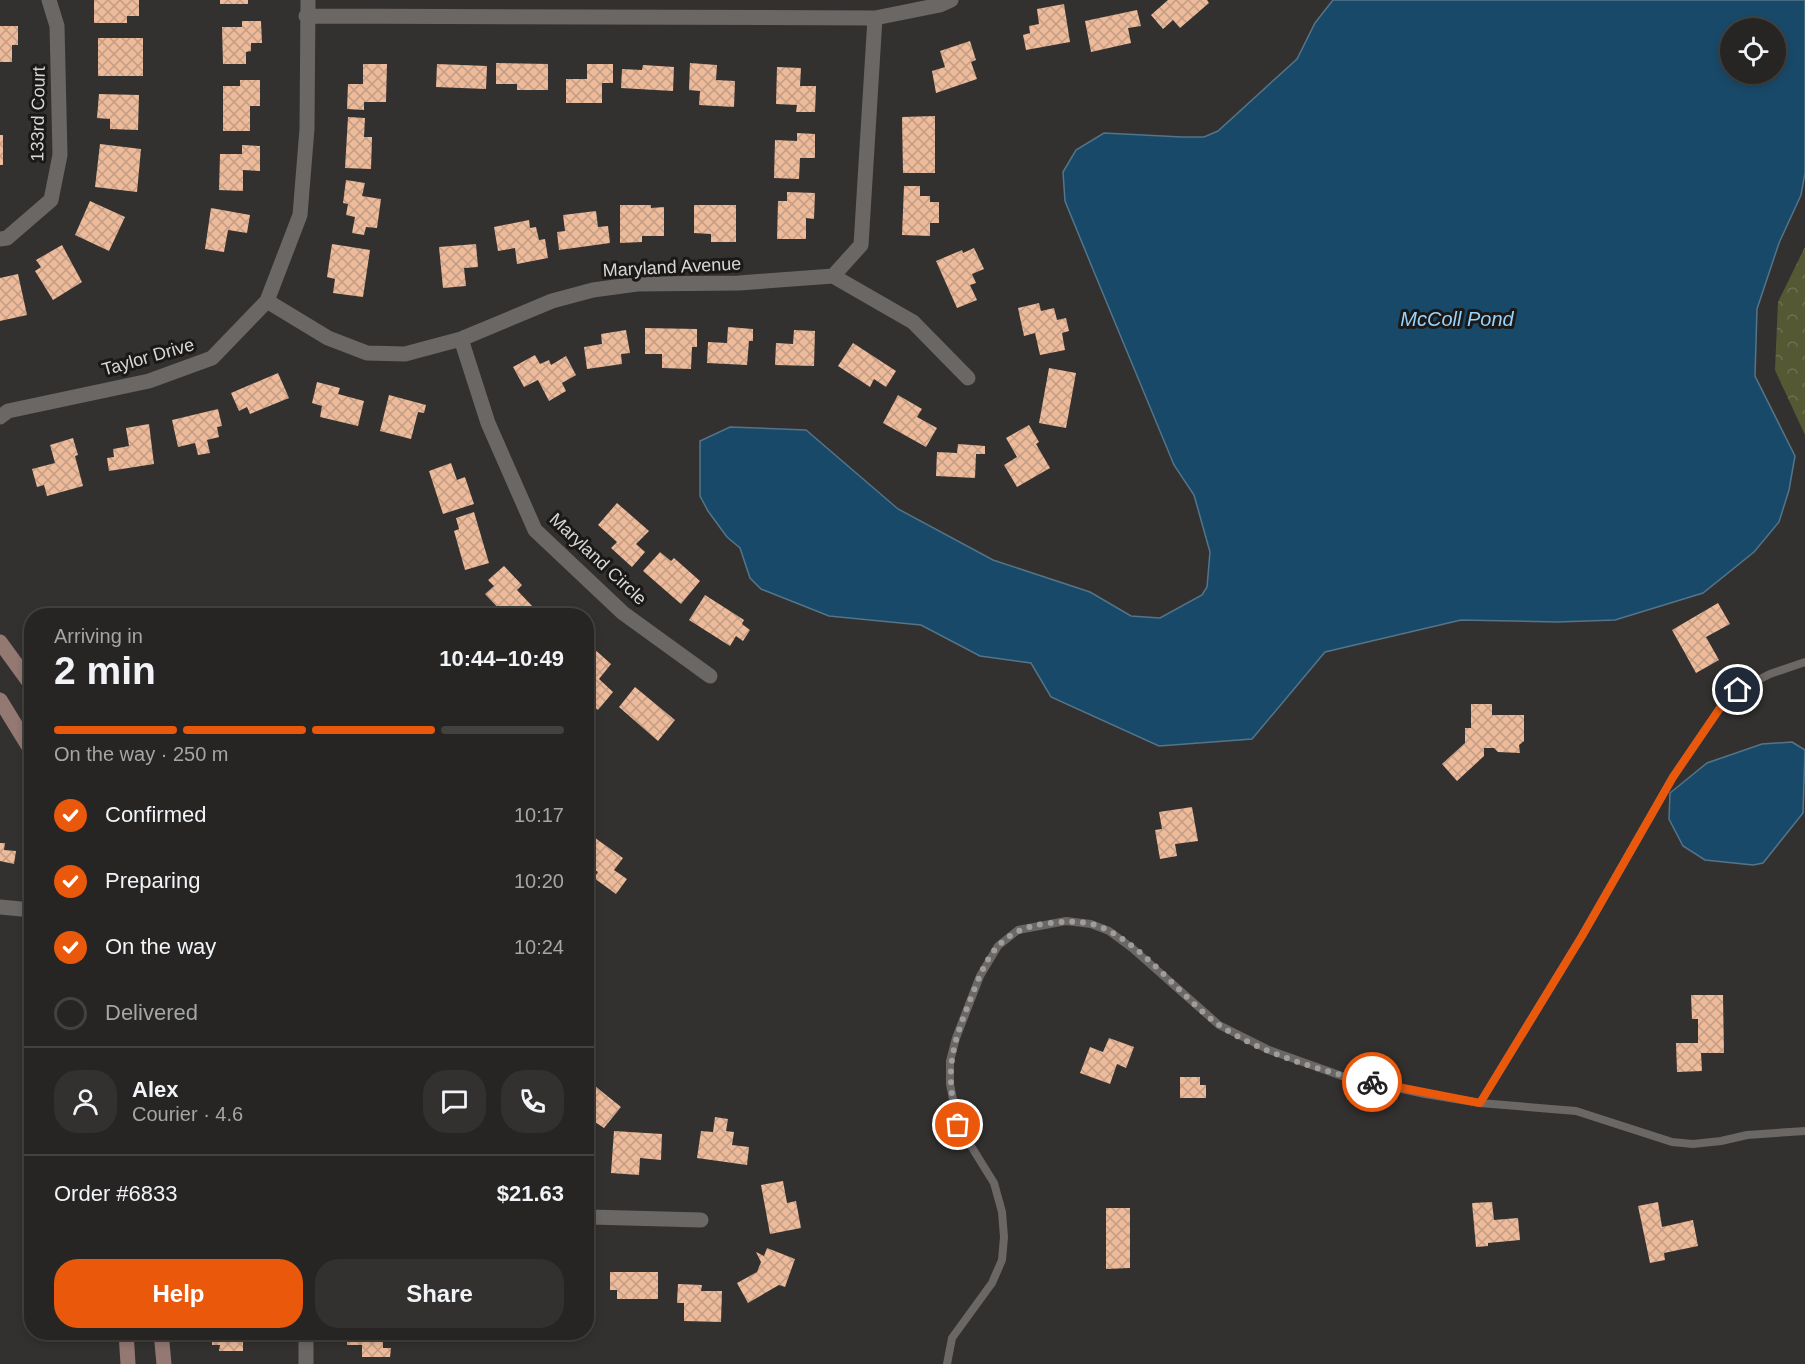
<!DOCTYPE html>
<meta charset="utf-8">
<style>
:root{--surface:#262523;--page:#323130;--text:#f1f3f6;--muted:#a4a5a6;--line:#424241;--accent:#ea580c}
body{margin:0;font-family:Helvetica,sans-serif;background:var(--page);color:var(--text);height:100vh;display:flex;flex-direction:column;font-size:22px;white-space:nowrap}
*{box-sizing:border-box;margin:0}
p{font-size:20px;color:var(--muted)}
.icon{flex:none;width:33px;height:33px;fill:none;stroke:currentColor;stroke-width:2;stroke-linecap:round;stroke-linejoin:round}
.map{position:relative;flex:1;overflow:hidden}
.side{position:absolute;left:24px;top:608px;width:570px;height:732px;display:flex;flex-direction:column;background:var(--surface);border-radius:24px;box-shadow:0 3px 9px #0003,0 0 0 2px var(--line)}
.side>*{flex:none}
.controls{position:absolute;left:1720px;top:18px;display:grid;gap:12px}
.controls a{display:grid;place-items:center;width:66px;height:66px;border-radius:50%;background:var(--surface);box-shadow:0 3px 9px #0003,0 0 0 2px var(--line);font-size:30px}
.pin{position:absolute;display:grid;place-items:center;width:51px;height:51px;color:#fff;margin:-26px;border:3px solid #fff;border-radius:50%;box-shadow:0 2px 6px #0007}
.courier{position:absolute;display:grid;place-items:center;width:60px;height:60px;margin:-30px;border:4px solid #ea580c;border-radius:50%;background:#fff;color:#222;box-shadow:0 2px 8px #0007}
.overview em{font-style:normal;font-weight:700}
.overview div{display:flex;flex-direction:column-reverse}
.overview{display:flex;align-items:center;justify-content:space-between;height:102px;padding:0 30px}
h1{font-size:39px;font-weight:700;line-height:45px}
.bar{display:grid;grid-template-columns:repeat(4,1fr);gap:9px 6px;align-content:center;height:72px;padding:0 30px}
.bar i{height:8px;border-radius:4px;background:var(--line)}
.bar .active{background:var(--accent)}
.bar p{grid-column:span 4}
.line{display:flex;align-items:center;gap:15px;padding:0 30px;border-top:2px solid var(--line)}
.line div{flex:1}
.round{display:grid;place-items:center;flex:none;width:63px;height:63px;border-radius:24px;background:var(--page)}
ol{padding:0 30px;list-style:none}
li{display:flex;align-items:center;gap:18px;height:66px}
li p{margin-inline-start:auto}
li .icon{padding:6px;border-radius:50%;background:var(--accent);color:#fff;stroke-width:4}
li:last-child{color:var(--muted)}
li i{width:33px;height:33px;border:3px solid var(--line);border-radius:50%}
.action{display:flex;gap:12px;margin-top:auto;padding:12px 30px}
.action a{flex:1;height:69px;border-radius:24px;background:var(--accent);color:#fff;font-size:24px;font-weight:700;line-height:69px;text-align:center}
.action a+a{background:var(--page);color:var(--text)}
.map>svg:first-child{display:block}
.forest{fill:url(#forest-crowns)}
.water{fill:#194968;stroke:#537489;stroke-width:1.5;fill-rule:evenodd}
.building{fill:url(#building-cross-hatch)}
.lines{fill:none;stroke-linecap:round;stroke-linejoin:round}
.lane{stroke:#6a6765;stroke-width:8}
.street{stroke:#6a6765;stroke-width:15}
.secondary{stroke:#947872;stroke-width:15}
.done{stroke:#9f9d9c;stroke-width:6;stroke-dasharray:0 10.8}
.route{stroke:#ea580c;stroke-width:8}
.labels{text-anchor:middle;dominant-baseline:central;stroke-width:6;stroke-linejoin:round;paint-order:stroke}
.street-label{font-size:18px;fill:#d9d7d6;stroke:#1a1918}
.water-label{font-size:20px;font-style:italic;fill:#99d2fb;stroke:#1a1918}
</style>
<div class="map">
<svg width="1805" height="1364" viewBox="0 0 1805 1364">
<defs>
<pattern id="forest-crowns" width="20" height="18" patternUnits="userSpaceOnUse" patternTransform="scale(1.5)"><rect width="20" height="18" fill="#545934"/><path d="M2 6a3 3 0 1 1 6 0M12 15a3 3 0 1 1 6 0" fill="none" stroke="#6c7051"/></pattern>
<pattern id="building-cross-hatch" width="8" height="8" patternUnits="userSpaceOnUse" patternTransform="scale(1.5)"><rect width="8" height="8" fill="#edba9a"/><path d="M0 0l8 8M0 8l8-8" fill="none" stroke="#c29c84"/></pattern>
</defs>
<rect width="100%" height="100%" fill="#33312f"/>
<!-- forest -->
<path class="forest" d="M1805,247V435L1775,370L1778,302Z"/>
<!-- water -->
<path class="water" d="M1333,0H1805V173L1801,195L1779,243L1757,309L1755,376L1795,456L1789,490L1779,522L1754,552L1703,593L1615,620L1557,622L1461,620L1325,652L1252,739L1159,746L1051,697L1031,663L980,656L921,625L829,616L761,589L750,578L740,548L727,537L708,511L700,496V441L730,427L806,430L898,509L993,560L1090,592L1131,616L1160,618L1202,595L1207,587L1210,552L1194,495L1174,465L1092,267L1065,201L1063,172L1076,150L1104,133L1182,137H1204L1218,131L1297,59L1315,23ZM1731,28H1776V74H1731Z
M1792,742L1805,750L1803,813L1763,863L1753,865L1705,860L1683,846L1669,819L1670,793L1707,763L1762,744Z"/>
<!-- building -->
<path class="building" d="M94,0H139V16H127V23H94Z
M220,0H248V4H220Z
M1168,0H1207L1209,3L1180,28L1173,20L1163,29L1151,15Z
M1064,4L1070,42L1026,50L1023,35L1030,33L1029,26L1039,24L1037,9Z
M1137,10L1141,26L1128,28L1131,43L1091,52L1085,21Z
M242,21H261L262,43H251V51L246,52V64H223L222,27H242Z
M0,26H18V45H12V62H0Z
M98,38H143V76H98Z
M970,41L976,60L971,62L977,79L936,93L932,71L945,67L940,51Z
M496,63L548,64V90H517V84H496Z
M690,63L717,65L716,80L735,81L734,107L699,105L700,91L689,90Z
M363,64H387L386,102H364V110L347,109L348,84H363Z
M437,64L487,66L486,89L436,87Z
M587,64H613V83H602V103H566V79H587Z
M643,65L674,67L673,91L621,88L622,69L642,70Z
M777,67L801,68L800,86H816L815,112H796L797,105L776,104Z
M240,80H260V106H250V131H223V86H240Z
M99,94L139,95L138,130L110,129V119L97,118Z
M935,116V173H903L902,117Z
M348,117L365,118L364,137H372L371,169L345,168Z
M797,133L815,134V158H800L799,179L774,178L775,140L797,141Z
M0,135H3V165H0Z
M100,144L141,149L137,192L95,187Z
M242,145L260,146V171L243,170V191L219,190L220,154H242Z
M346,180L365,183L362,196L381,199L377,228L366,227L364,235L352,233L355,217L346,215L348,204L343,203Z
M904,186H920V196H930V202H939V223H930V236L902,235Z
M787,192L815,193L814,219L806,218V239H777L778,201H787Z
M90,201L125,217L109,251L75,235Z
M620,205H651V208L664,207V236H642V242L620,243Z
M694,205H736V242H711V234L694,233Z
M211,208L250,215L247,233L228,230L224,252L205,249Z
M596,211L598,227L608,226L610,243L559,250L557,232L565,231L563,215Z
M529,220L530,228L536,227L539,240L545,239L548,258L517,264L515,248L498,251L494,227Z
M332,244L370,250L363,297L333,293L335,279L327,277Z
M476,244L478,267L464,268L466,286L443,288L439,247Z
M62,245L82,282L53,300L35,271L41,267L36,260Z
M974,248L984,269L972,274L976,283L970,285L977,300L957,308L936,261L962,250L963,253Z
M18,274L27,315L0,321V278Z
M1039,303L1041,311L1054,308L1057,320L1066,318L1069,331L1062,333L1065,350L1040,355L1035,333L1024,336L1018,308Z
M728,327L753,329V341H749L747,365L707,363L708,342L727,343Z
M645,328L697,329V347H692L691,369L662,368V354H645Z
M626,330L630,353L621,354L622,364L587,369L584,347L602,344L601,334Z
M794,330L815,331L814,366L775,365L776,343L793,344Z
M853,343L896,371L886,387L874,379L870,387L838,366Z
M535,355L540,364L549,360L551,365L566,356L576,375L562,383L566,391L549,401L538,380L524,387L513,367Z
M1049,368L1076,373L1066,428L1039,423Z
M278,373L289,398L250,414L247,407L239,411L231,393Z
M317,382L340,388L338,394L364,401L358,426L320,417L322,406L312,403Z
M389,395L426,405L424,413L418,412L411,439L380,431Z
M898,395L922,409L917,417L937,428L926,447L883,423Z
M218,409L222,426L217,427L219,437L207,440L210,453L198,455L195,443L178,447L172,420Z
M149,424L154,464L109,471L107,458L114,457L113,449L129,446L126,428Z
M1029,425L1039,442L1036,444L1050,468L1017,487L1004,465L1017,457L1006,438Z
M73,438L78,455L75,456L83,486L47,496L44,485L37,487L32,469L55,463L50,445Z
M958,444L985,446V454H976L975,478L936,476L937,452L957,453Z
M451,463L457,480L465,477L474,504L443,514L429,471Z
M617,503L649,531L636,544L645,552L632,567L611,548L617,542L598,525Z
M474,512L489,563L465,570L454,531L459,529L456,518Z
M660,552L671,561L674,558L700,581L681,604L643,571Z
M504,566L522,585L517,590L533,607L524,615H505L485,594L494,586L488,580Z
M705,595L744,620L742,624L750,630L743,641L736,636L730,646L689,620Z
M1718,603L1730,624L1706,637L1719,660L1696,673L1672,630Z
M547,607L555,615H539Z
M592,647L611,664L599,679L613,692L598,710L586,700V653Z
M635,687L675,720L658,741L619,707Z
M1471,704H1492V715H1524V741L1519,745L1520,753L1498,752L1494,748H1484V756L1457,781L1442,764L1465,743V728H1471Z
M1192,807L1198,841L1175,844L1177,856L1160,859L1155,830L1162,829L1159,812Z
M591,835L623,858L614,870L627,879L616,894L594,878L598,872L586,864V841Z
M0,843H5L4,850L16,851L14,864L0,861Z
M1691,995H1723L1724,1053H1701L1702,1071L1677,1072L1676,1043H1698V1019H1692Z
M1109,1038L1134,1047L1126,1068L1117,1064L1110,1084L1080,1073L1090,1047L1103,1052Z
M1180,1077H1200V1085H1206V1098H1180Z
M595,1086L621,1107L604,1128L586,1116V1099Z
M715,1117L728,1119L726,1131L734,1132L732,1145L749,1147L747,1165L697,1158L701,1131L713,1132Z
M614,1131L662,1134L661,1160L640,1158L639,1175L611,1173Z
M783,1181L787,1203L796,1201L801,1228L770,1234L761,1185Z
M1492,1202L1494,1220L1518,1218L1520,1240L1488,1243V1246L1476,1247L1472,1203Z
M1658,1202L1662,1227L1693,1220L1698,1246L1664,1253L1665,1260L1650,1263L1638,1206Z
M1106,1208H1130V1268L1106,1269Z
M767,1248L795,1259L785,1287L779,1285L748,1303L737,1283L757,1272L761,1262L756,1252L764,1256Z
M610,1272H658V1299H617V1290H610Z
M586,1279H595V1299H586Z
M678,1284L702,1285L701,1291H722L721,1322L684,1321V1303H677Z
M220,1332H259V1337H243V1351H219L220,1345H212V1334H220Z
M347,1332H383V1348H391L390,1357H362V1345H347Z"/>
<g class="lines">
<!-- lane -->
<path class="lane" d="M1480,1103L1582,936L1673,777L1720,708L1738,690L1770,674L1805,662
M947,1364L952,1338L992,1283L1002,1260L1004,1237L1002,1212L994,1183L958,1125L950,1084V1061L956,1038L980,976L998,946L1018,930L1066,921L1091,924L1109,931L1132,948L1219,1025L1269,1050L1342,1076L1425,1094L1480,1103L1576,1111L1672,1142L1693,1144L1721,1141L1747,1135L1805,1131"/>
<!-- street -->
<path class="street" d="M306,16L875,18L940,5L951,0
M0,239L7,238L51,200L60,155L57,26L49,0
M833,276L913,322L968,378
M267,301L328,338L367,353L405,354L461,339L552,301L593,290L637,284L739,283L833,276L861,245L875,18
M461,339L488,423L535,530L623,613L710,676
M0,417L8,411L149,381L212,358L267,301L300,215L307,129L308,0
M0,907L32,910
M586,1215L590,1217L701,1220
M306,1332V1364"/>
<!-- secondary -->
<path class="secondary" d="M0,642L32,686
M0,700L32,752
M126,1332L128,1364
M161,1332L164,1364"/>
</g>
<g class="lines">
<!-- done -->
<path class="done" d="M958,1125C942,1065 955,1039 976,985C990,950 1004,931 1042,924C1059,922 1075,920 1092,924C1137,936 1181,998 1219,1025C1260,1053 1324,1072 1372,1082"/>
<!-- route -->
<path class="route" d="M1372,1082L1480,1103L1582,936L1673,777L1720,708L1738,690"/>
</g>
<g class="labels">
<!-- street labels -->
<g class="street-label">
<text transform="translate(38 114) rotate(-89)">133rd Court</text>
<text transform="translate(672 267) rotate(-3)">Maryland Avenue</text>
<text transform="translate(148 357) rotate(-16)">Taylor Drive</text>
<text transform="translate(598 559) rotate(43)">Maryland Circle</text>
</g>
<!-- water labels -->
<g class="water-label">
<text x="1457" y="319">McColl Pond</text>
</g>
</g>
</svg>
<div class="controls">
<a><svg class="icon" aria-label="locate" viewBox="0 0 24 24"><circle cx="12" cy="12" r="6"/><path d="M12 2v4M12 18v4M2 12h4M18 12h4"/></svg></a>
</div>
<div class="pin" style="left:958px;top:1125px;background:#ea580c"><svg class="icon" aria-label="bag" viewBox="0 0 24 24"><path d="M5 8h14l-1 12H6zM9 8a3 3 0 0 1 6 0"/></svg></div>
<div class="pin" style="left:1738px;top:690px;background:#1f2937"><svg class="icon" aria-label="home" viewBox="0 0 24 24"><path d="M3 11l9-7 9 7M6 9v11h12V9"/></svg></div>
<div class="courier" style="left:1372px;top:1082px"><svg class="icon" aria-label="bike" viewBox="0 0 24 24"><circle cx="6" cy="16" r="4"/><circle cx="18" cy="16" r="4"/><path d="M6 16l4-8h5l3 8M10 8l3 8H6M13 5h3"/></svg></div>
<section class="side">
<div class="overview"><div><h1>2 min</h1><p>Arriving in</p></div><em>10:44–10:49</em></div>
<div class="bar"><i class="active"></i><i class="active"></i><i class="active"></i><i></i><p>On the way · 250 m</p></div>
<ol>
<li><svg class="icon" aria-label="check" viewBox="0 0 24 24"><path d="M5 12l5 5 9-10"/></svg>Confirmed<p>10:17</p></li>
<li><svg class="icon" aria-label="check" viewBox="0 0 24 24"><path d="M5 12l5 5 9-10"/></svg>Preparing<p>10:20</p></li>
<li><svg class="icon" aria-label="check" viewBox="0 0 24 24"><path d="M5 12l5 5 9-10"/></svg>On the way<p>10:24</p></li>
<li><i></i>Delivered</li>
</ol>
<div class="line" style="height:108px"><a class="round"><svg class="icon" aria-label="person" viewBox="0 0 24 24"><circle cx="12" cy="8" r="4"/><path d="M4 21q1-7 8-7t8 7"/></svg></a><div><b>Alex</b><p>Courier · 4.6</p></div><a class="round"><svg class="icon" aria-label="chat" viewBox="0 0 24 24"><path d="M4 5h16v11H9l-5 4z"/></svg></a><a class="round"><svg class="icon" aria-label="phone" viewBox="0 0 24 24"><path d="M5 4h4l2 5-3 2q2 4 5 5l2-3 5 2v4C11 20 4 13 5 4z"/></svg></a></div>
<div class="line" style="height:78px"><div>Order #6833</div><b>$21.63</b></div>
<div class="action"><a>Help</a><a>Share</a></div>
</section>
</div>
